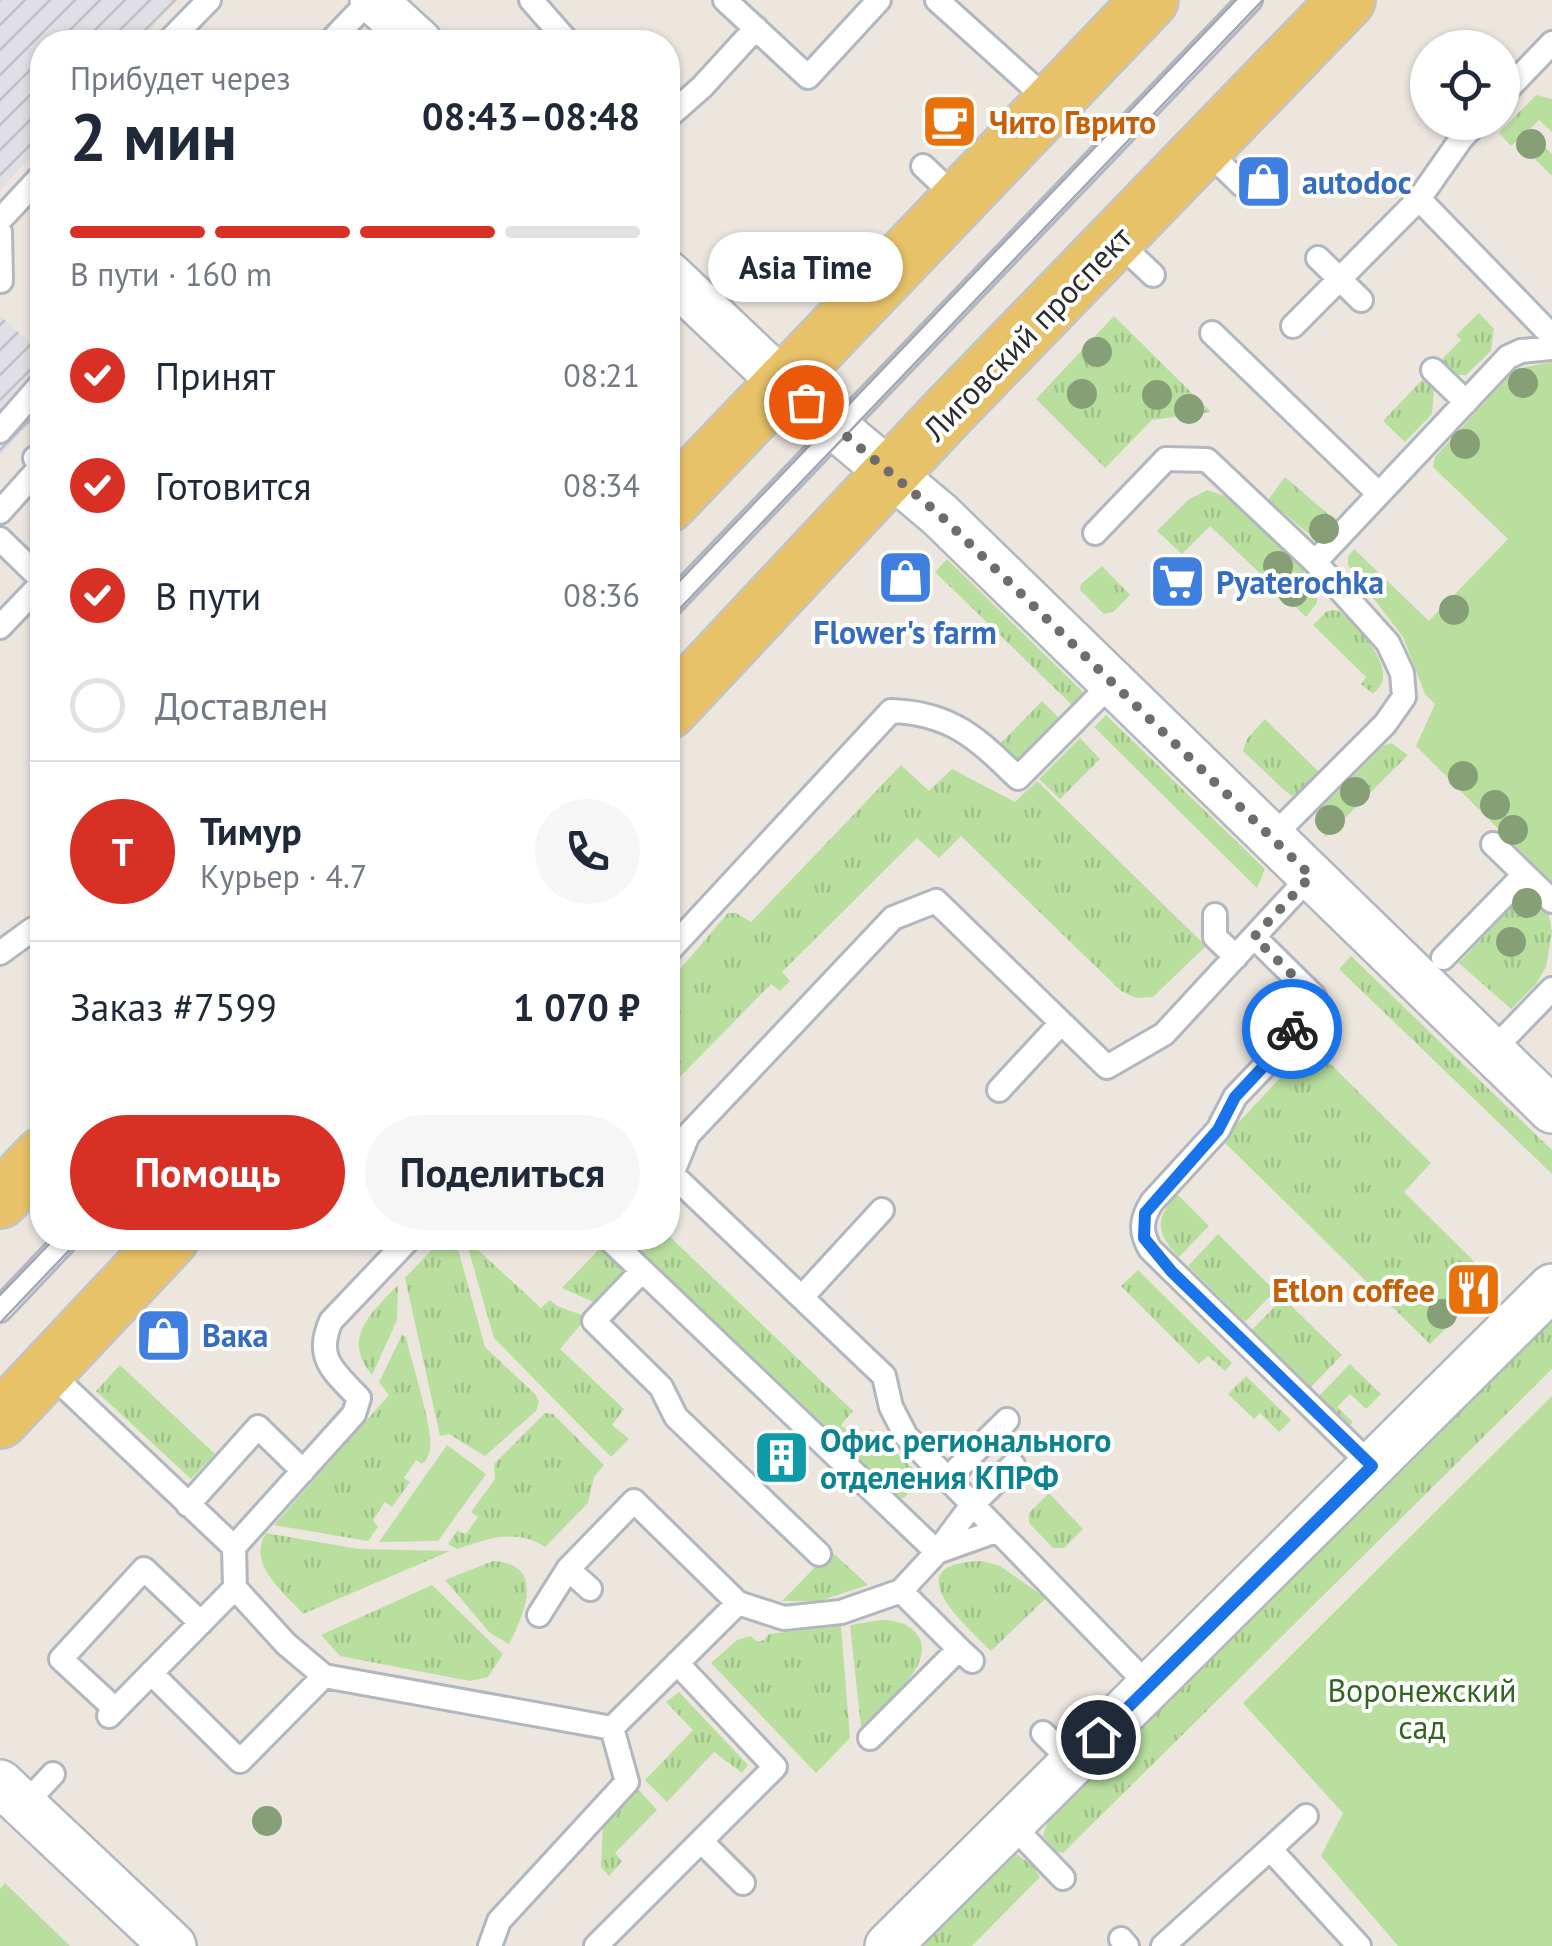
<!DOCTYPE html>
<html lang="ru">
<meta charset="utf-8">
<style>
:root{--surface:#fff;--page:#f6f6f7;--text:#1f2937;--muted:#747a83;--line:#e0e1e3;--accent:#d93025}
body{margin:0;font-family:"PT Sans",sans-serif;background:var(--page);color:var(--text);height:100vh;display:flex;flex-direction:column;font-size:38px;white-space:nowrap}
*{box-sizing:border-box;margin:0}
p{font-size:32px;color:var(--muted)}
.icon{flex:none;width:55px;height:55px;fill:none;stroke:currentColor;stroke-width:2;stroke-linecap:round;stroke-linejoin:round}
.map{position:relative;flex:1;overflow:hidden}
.panel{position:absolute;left:30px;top:30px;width:650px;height:1220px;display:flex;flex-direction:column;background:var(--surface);border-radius:40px;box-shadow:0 2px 8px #0004}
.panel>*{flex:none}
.controls{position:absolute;left:1410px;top:30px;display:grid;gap:20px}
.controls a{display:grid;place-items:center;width:110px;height:110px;border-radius:50%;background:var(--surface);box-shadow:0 2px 8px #0004;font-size:50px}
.pin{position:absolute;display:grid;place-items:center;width:85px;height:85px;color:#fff;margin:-42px;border:5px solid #fff;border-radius:50%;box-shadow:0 2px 10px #0007}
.courier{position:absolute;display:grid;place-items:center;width:100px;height:100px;margin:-50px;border:8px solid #1a73e8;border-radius:50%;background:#fff;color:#222;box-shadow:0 2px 12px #0007}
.bubble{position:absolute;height:70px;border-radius:35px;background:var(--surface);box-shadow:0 2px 8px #0004;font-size:32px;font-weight:600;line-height:70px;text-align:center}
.summary em{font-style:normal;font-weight:600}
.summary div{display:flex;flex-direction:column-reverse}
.summary{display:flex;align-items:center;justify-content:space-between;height:170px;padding:0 40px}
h1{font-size:65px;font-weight:600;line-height:75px}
.bar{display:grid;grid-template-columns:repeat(4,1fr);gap:15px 10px;align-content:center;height:120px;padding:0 40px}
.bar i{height:12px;border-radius:8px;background:var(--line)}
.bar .current{background:var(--accent)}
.bar p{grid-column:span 4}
.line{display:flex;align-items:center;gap:25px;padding:0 40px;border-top:2px solid var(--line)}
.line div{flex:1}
.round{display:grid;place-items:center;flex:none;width:105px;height:105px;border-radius:52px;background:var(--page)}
ol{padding:0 40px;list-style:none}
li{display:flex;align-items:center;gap:30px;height:110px}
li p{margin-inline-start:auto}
li .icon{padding:10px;border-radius:50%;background:var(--accent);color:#fff;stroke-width:4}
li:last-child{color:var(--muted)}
li i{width:55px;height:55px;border:5px solid var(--line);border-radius:50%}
.primary-button{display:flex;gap:20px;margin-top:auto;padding:20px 40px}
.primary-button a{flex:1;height:115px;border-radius:60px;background:var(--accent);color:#fff;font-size:40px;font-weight:600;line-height:115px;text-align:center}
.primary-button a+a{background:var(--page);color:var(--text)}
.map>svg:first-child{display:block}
.industrial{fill:url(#industrial-furrows)}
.grass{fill:url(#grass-tufts)}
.park{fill:#b9df9f}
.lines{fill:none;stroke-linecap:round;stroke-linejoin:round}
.service-casing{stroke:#b2b6be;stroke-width:28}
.minor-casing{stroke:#b2b6be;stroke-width:50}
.primary-casing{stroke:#c4c4c4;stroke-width:60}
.service{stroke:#fff;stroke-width:22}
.minor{stroke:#fff;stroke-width:45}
.primary{stroke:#e8c269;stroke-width:55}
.tram{stroke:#a2a6b5;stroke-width:2.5}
.tree{fill:#869f76}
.done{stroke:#6f6d6b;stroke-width:10;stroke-dasharray:0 18}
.route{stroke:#1a73e8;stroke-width:12}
.labels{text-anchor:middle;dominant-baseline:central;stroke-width:8;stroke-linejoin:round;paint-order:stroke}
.food-label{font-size:32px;font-weight:bold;fill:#c56008;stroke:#fff;text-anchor:start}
.shop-label{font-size:32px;font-weight:bold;fill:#366cbe;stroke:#fff;text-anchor:start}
.street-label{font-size:32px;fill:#2c2c2c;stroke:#fff}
.culture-label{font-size:32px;font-weight:bold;fill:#0d838f;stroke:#fff;text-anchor:start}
.park-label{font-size:32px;fill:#326520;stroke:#fff}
</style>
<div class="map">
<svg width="1552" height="1946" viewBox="0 0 1552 1946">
<defs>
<pattern id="industrial-furrows" width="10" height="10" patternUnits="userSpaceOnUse" patternTransform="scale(2.5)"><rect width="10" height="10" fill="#e0dfe6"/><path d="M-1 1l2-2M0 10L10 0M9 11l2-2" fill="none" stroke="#c0c0c5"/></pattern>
<pattern id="grass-tufts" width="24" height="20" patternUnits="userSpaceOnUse" patternTransform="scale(2.5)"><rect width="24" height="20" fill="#b9df9f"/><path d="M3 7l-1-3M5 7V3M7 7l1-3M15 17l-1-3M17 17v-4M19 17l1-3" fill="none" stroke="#9fc089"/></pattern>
</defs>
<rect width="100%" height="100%" fill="#ece6df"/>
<!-- industrial -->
<path class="industrial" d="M0,0H178L138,42H42V145L0,190Z
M0,316L42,353V410L0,456Z"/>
<!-- grass -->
<path class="grass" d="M1536,95L1552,99V132L1539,120L1528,131L1552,154V176L1517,141L1511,146L1499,133Z
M1479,313L1494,329L1491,351L1466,375H1455L1440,361L1461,340L1456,335Z
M1114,316L1211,412L1152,420L1105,468L1036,399Z
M1423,379L1434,389L1432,414L1405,442L1383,421Z
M1285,477L1336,521L1321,544L1268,500Z
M1207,490L1231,498L1309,572L1317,590V603L1306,617L1210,526L1182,554L1157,531L1188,500Z
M947,559L1085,694L1073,706L935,572Z
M1102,566L1130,595L1113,612L1104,614L1080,590L1081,584Z
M1336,610C1351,616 1383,655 1383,673C1384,682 1380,687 1373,694L1361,684L1366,677L1313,625L1327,611Z
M1042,701L1059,718L1018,760L1001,743Z
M1106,715L1265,869L1257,888L1094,727Z
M1265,719L1320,773L1301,793L1292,796L1284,790L1243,751L1247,739Z
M1080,738L1100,759L1060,799L1039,779Z
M1391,743L1408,755L1326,837C1318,827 1316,821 1320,809L1383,746Z
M901,765L929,791L952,769L1015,802L1037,781L1206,946L1153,997L1136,998L1121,991L961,836L939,858L917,838L782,972L790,981L780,991L771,984L668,1089V983L728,913H736L751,922Z
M1527,890L1548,911L1552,932L1546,967L1536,984L1511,1009L1459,963Z
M1351,956L1552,1150V1174L1339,969Z
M1311,1045L1431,1163L1404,1192L1494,1281L1430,1344L1222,1140Z
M1177,1194L1209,1226L1179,1257C1155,1232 1155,1219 1177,1194Z
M1218,1234L1275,1291L1245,1322L1188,1266Z
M668,1235L853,1411L841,1425L859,1441L871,1429L923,1478L904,1498L897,1499L621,1238H668Z
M443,1238H455L485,1347L536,1395L539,1402L536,1411L485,1456L449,1434L440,1436L405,1278Z
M465,1238L541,1308L550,1300L557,1306L587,1317L560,1349L624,1409L612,1425L629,1439L611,1457L494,1338Z
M602,1246L626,1270L598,1304L562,1288Z
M1138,1270L1232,1363L1225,1371L1208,1356L1199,1364L1121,1286Z
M398,1285L397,1320L372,1375C341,1338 371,1313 398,1285Z
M1283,1298L1342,1355L1311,1387L1252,1330Z
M1552,1319V1369L1063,1853L1057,1852L1043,1836L1049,1817Z
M402,1335L406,1337C411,1361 434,1430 430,1450C429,1456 426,1460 422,1464L416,1460L404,1478L410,1482L392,1507L385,1502L373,1520L378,1527L368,1541L274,1525L389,1395L379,1382Z
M1350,1364L1381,1394L1366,1409L1350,1394L1337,1407L1353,1422L1350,1425L1319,1396Z
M120,1365L215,1454L191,1479L96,1391Z
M1246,1376L1291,1420L1279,1432L1260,1413L1254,1419L1228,1394Z
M545,1413L553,1414L604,1465L594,1477L588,1503L545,1547C516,1528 487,1539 457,1549L448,1544L457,1531L466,1534L478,1517L471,1512L495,1479L494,1464Z
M1049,1493L1083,1529L1064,1548H1053L1029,1523V1513Z
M266,1533L359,1549L450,1551L303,1614C284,1592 246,1564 266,1533Z
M831,1551L868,1585L819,1601H782Z
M493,1561C546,1564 525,1613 509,1644L490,1633L445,1580Z
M982,1561L1000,1566L1046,1598L991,1651C964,1624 893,1563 982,1561Z
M432,1585L503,1654L488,1677L470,1681L340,1656L321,1635Z
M880,1620C894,1620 906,1622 916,1633C941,1663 881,1706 861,1727L850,1625Z
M841,1626L850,1738L816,1773L711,1663L737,1640L751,1636L757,1642L764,1640L768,1634Z
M679,1692L748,1765L742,1773L714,1752L667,1802L645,1780L693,1730L666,1702Z
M637,1788L657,1810L615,1853L622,1861L609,1876L601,1867L603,1823Z
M1014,1852L1033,1866L1040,1877L972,1946H919Z"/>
<!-- park -->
<path class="park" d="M1552,362V883L1416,746L1435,704L1425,694L1403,637L1348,565V557L1354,549L1429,621L1508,539L1433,467L1435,457L1515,369Z
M1552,1396V1946H1398L1321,1856L1343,1813L1243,1703Z
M447,1445L486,1474L438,1541L379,1542Z
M5,1883L70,1946H0V1889Z"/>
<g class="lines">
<defs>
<path id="service" d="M531,0L568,42
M725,0L808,77L879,0
M937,0L1051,103
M168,42L209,0
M330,42L370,0
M1502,95L1552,43
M668,117L702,87L756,28
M1204,148L1242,185
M923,166L959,200
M1419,199L1552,336
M0,220L42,175
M0,232L1,281
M1116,240L1153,275
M1318,258L1361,300
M1293,326L1419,199L1461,139L1477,122
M1212,333L1379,494
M1433,370L1466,402
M0,431L42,383
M0,512L42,465L35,458
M1095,533L1166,459L1207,460L1315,562L1388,643L1402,673L1404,697L1385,724L1272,837
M0,539L42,580
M1315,562L1508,357L1521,351L1552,348
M668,607L1250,0
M0,627L42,583
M1493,844L1552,901
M1215,915V937L1236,957
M1254,937L1314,996L1277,1053L1235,1097L1218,1130L1152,1202C1141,1219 1140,1232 1150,1249L1372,1466
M668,952L891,711C951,713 977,738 1018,778L1113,682
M0,953L33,929L42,938
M1443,958L1524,875
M1492,1051L1552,989
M999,1090L1061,1023
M410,1238L331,1321C314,1359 335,1372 359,1398L354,1414L234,1547L235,1588L286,1644L324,1676L612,1728
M608,1238L937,1552L972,1505L1013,1465
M642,1271L594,1321L661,1387L676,1417L819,1554
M802,1297L882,1210
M0,1310L68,1238
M47,1370L234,1547
M947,1479L1007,1420
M188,1505L258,1427L303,1471
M568,1569L590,1589
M901,1591L959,1649
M539,1615L568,1569L634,1501L738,1603L784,1618L841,1612L901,1591L937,1552L996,1531
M151,1673L240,1761L324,1676
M1150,1687L906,1436L891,1407L884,1376L672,1174L688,1135L893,918L936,901L1107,1067L1164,1034L1311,875
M115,1709L61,1659L144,1569L201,1623
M109,1716L235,1588
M612,1728L738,1603
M1043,1733L1073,1763
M870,1738L959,1649L972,1661
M24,1805L53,1774
M1011,1824L1063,1878
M701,1841L743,1883
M1270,1849L1306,1816
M1121,1939L1127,1946
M490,1946L499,1921L627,1782L612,1728
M596,1946L775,1767L677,1663
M1163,1946L1270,1849L1359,1946"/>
<path id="minor" d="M373,0L419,42
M668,274L783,383L940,515L1552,1110
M0,1783L173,1946
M888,1946L1552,1287"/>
<path id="primary" d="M668,504L1150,0
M668,711L948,412L1347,0
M0,1200L42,1156
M0,1420L171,1238"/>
</defs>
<!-- service casing -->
<use href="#service" class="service-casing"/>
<!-- minor casing -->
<use href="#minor" class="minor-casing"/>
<!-- primary casing -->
<use href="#primary" class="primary-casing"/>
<!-- service -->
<use href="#service" class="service"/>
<!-- minor -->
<use href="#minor" class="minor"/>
<!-- primary -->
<use href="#primary" class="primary"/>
<!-- tram -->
<path class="tram" d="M668,593L1236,0
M668,621L1263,0
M0,1295L55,1238
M0,1323L81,1238"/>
</g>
<!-- trees -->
<g class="tree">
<circle cx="1531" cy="144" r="15"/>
<circle cx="1097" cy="352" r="15"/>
<circle cx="1523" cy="383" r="15"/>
<circle cx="1082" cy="394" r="15"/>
<circle cx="1157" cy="395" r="15"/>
<circle cx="1189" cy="409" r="15"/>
<circle cx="1465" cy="444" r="15"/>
<circle cx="1324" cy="529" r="15"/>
<circle cx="1278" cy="566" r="15"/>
<circle cx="1293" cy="592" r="15"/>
<circle cx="1454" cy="610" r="15"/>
<circle cx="1463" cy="776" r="15"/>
<circle cx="1355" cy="792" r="15"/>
<circle cx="1495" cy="805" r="15"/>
<circle cx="1330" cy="820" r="15"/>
<circle cx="1513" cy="830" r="15"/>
<circle cx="1527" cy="903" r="15"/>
<circle cx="1511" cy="942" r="15"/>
<circle cx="1442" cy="1314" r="15"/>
<circle cx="267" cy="1821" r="15"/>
</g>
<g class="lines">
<!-- done -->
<path class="done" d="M806,402L940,515L1311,876L1254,937L1314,996L1292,1029"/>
<!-- route -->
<path class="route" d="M1098,1737L1372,1466L1172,1272L1144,1238L1145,1213L1218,1130L1235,1097L1276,1053L1292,1029"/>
</g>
<!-- icons -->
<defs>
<symbol id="cafe-square" viewBox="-11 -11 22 22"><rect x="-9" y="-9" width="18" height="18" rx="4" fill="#e8710a" stroke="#fff"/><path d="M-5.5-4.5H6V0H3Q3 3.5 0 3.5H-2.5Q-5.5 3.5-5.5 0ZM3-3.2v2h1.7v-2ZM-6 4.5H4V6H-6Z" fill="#fff"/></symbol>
<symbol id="shop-square" viewBox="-11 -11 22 22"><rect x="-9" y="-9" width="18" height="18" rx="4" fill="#3f7fe0" stroke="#fff"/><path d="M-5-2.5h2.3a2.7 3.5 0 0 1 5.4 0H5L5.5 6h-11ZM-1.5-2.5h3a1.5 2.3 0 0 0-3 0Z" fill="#fff"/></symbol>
<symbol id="supermarket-square" viewBox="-11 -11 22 22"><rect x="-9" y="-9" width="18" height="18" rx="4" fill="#3f7fe0" stroke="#fff"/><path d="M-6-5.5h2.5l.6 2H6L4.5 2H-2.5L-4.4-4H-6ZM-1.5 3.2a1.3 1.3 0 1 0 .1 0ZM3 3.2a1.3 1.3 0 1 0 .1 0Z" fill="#fff"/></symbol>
<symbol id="restaurant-square" viewBox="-11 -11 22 22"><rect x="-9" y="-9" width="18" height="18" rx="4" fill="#e8710a" stroke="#fff"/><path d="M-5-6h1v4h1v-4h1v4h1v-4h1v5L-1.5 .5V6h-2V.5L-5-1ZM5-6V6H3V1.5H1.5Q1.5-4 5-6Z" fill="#fff"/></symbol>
<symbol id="building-square" viewBox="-11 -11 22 22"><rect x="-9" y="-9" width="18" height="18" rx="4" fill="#0f9aa8" stroke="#fff"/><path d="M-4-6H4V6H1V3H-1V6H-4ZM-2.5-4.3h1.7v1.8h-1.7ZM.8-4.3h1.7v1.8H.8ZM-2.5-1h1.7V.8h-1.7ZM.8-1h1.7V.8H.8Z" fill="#fff"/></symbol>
</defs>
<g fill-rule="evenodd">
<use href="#cafe-square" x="918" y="90" width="63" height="63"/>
<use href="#shop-square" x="1232" y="150" width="63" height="63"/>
<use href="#shop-square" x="874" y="546" width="63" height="63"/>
<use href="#supermarket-square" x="1146" y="550" width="63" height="63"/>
<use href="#restaurant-square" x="1442" y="1258" width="63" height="63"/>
<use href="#shop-square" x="132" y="1304" width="63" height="63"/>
<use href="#building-square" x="750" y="1426" width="63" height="63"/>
</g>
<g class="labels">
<!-- food labels -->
<g class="food-label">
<text x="989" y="122">Чито Гврито</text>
<text x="1435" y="1290" text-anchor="end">Etlon coffee</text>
</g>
<!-- shop labels -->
<g class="shop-label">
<text x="1302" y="182">autodoc</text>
<text x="1216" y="582">Pyaterochka</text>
<text x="905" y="632" text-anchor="middle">Flower's farm</text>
<text x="202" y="1335">Вака</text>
</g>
<!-- street labels -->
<g class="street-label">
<text transform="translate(1027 333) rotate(-46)">Лиговский проспект</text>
</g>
<!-- culture labels -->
<g class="culture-label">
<text x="820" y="1440">Офис регионального<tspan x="820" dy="37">отделения КПРФ</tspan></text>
</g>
<!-- park labels -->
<g class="park-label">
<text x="1422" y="1690">Воронежский<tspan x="1422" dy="37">сад</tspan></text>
</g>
</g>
</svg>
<div class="controls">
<a><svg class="icon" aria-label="locate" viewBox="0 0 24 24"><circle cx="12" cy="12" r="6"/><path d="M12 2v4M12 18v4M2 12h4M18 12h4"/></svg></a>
</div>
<div class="pin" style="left:806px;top:402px;background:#ea580c"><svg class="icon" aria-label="bag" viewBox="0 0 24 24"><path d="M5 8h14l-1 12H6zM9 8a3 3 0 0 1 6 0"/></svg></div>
<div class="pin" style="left:1098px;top:1737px;background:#1f2937"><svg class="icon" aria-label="home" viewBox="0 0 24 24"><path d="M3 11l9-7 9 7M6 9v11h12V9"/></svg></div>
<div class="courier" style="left:1292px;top:1029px"><svg class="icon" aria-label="bike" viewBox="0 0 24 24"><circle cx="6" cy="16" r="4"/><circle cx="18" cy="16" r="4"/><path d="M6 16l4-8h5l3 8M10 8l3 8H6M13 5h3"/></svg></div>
<div class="bubble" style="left:708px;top:232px;width:195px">Asia Time</div>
<section class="panel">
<div class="summary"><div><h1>2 мин</h1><p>Прибудет через</p></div><em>08:43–08:48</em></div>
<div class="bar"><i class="current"></i><i class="current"></i><i class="current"></i><i></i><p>В пути · 160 m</p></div>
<ol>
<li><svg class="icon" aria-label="check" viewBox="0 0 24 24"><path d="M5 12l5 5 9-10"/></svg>Принят<p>08:21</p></li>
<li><svg class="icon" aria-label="check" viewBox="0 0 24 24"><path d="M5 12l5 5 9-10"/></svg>Готовится<p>08:34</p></li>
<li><svg class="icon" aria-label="check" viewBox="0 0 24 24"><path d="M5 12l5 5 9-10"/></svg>В пути<p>08:36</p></li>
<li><i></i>Доставлен</li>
</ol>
<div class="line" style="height:180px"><b class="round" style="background:var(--accent);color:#fff">Т</b><div><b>Тимур</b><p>Курьер · 4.7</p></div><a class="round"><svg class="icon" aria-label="phone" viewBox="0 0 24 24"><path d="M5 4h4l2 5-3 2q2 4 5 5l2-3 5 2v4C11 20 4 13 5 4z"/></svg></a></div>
<div class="line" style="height:130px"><div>Заказ #7599</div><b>1 070 ₽</b></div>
<div class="primary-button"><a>Помощь</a><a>Поделиться</a></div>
</section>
</div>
